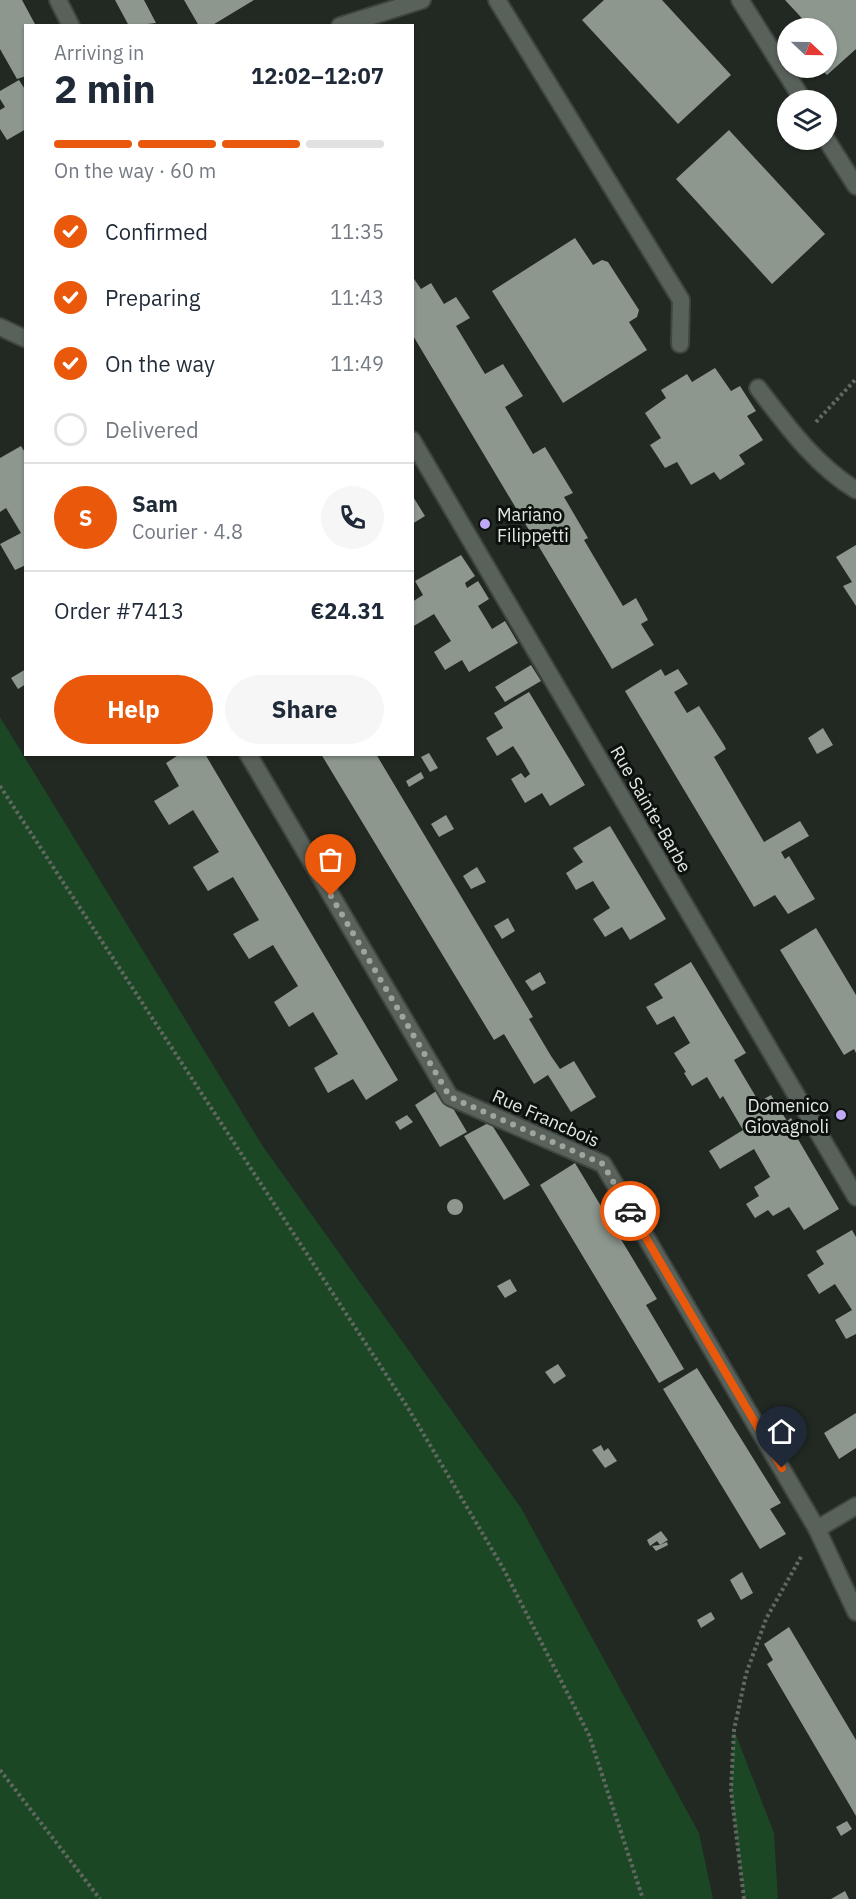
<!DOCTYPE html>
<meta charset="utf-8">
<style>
:root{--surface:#fff;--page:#f6f6f7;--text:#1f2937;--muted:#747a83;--line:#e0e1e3;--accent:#ea580c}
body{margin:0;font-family:"IBM Plex Sans",sans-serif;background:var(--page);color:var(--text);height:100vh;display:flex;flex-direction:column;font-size:22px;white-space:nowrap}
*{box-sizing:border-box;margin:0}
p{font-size:20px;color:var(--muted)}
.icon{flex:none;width:33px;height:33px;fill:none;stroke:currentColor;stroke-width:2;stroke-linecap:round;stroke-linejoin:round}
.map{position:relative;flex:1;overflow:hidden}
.side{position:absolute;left:24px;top:24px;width:390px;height:732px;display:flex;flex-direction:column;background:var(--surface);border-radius:0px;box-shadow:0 2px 4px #0004}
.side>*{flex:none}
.needle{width:39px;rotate:112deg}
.buttons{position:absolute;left:777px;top:18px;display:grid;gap:12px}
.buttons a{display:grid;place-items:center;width:60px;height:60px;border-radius:50%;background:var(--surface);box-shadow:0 2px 4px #0004;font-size:30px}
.pin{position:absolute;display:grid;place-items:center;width:51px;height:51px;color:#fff;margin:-62px -26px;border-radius:50% 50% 50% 0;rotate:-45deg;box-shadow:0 0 6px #0007}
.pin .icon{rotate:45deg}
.courier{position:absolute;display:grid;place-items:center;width:60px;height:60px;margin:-30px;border:4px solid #ea580c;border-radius:50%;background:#fff;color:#222;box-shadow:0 2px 8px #0007}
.headline em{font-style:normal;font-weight:700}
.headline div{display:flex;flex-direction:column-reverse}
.headline{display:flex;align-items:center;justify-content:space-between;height:102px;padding:0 30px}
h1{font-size:39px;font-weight:700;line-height:45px}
.bar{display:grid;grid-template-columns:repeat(4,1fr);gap:9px 6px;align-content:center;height:72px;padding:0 30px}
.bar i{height:8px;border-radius:4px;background:var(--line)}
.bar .on{background:var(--accent)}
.bar p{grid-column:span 4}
.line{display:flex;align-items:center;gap:15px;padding:0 30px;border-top:2px solid var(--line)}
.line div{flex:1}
.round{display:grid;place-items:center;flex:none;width:63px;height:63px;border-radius:32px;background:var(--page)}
ol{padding:0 30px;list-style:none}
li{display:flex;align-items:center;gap:18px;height:66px}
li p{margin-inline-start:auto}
li .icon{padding:6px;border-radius:50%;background:var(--accent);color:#fff;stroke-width:4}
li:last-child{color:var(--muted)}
li i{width:33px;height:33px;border:3px solid var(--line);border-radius:50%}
.button{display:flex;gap:12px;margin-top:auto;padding:12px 30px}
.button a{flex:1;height:69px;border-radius:36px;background:var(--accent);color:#fff;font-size:24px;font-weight:700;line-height:69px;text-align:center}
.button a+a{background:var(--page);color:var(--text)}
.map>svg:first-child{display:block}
.green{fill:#1c4724}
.building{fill:#8d978e}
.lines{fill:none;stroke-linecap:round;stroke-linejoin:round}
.minor-casing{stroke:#3f4540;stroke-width:20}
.path{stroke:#616862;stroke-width:4;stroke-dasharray:3 3;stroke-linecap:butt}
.minor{stroke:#59625a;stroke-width:16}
.done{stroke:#9fa49f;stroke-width:6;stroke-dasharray:0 10.8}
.route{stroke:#ea580c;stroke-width:8}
.poi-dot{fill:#bfa8f4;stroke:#0d110e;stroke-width:2}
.labels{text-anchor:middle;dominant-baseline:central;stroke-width:6;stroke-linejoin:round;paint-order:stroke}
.poi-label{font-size:18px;fill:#e2e7e3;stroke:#0d110e;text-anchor:start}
.street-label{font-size:18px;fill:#e2e7e3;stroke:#0d110e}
</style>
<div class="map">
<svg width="856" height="1899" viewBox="0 0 856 1899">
<rect width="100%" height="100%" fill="#222922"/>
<!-- green -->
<path class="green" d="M0,717L262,1145L521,1508L699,1833L713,1899H0Z
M734,1730L774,1833L778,1899H744L731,1790Z"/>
<!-- building -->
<path class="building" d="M0,0H22L36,26H26V76L17,79L0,49Z
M115,0H144L156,23L129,26Z
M184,0H254L211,26H199Z
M604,0H662L731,75L678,124L582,20Z
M785,0H856V49L827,75L820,68H826V28H811Z
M19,80L26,91V129L7,140L0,129V110L5,107L0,99V91Z
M729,130L825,234L772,284L676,179Z
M575,238L593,265L602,260L608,262L639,310L637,317L629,322L647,350L563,403L492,291Z
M412,276L421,289L431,283L444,304L456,297L470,318L456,326L485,374L503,364L523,396L505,407L533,454L545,447L573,493L564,497L588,538L584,540L623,606L636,598L648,620L641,624L654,645L612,669L412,334Z
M715,368L731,391L740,386L756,411L747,416L763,440L739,455L745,464L720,480L714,472L691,485L677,462L665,468L650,445L661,438L645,413L666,398L661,390L687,374L692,382Z
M21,446L26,454V565L15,570L0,544L21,533L6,508L0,512V458Z
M412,495L425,516L412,524Z
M856,545V606L843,586L852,582L836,557Z
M461,555L475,576L465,583L467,588L478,581L489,599L478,606L492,629L505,621L518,643L469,672L462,660L445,670L434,652L451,641L434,614L412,627V602L423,595L415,581Z
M531,665L541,681L505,702L495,687Z
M26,669V684L18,689L11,678Z
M661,669L665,676L678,669L688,684L674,692L687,713L699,706L724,745L726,749L714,757L764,842L800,821L809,836L781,852L785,859L789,856L815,899L788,914L775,895L754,907L625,691Z
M529,692L585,785L550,806L542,793L525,803L511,779L521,773L525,778L530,774L522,760L513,746L497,756L486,738L503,728L494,713Z
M823,728L833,745L817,754L808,738Z
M429,753L438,768L430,772L421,757Z
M180,754H205L398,1080L366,1100L353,1079L328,1093L314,1068L338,1054L313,1012L289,1027L274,1002L298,986L273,945L249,959L233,934L259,920L233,877L208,891L193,867L219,852L193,810L169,825L154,801L179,786L166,763Z
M321,754H376L533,1017L529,1019L551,1056L560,1069L574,1061L596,1097L571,1112L548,1075L534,1084L504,1034L494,1040Z
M421,772L424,778L409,787L406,781Z
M446,815L454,829L439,837L431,824Z
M610,826L666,919L630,940L622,927L605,937L593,919L610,908L601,894L593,881L576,890L566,873L583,862L573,848Z
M477,867L486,882L471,889L463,876Z
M508,918L515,931L502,939L494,926Z
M816,928L856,995V1053L854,1049L844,1055L780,950Z
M691,962L746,1053L734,1060L759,1102L771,1095L787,1121L791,1118L796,1126L792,1129L839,1209L804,1230L789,1207L773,1216L768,1210L755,1218L746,1204L759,1196L754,1187L770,1177L754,1149L720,1169L709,1151L743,1130L723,1096L720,1099L707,1077L692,1086L684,1073L686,1072L674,1053L690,1043L674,1016L657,1025L646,1007L663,998L654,984Z
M540,972L546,983L532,991L525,981Z
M441,1088L467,1132L440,1147L415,1105Z
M407,1115L413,1122L400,1130L395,1122Z
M490,1122L530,1185L504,1200L464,1136Z
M575,1163L657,1299L646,1305L684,1369L659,1383L540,1185Z
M447 1207a8 8 0 1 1 16 0a8 8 0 1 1-16 0Z
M852,1230L856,1237V1334L846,1339L835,1320L852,1310L835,1284L819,1294L807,1275L824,1264L816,1251Z
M510,1279L517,1291L505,1298L497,1286Z
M558,1364L566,1376L554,1384L545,1372Z
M697,1368L781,1503L770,1509L786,1534L760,1549L663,1389Z
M856,1413V1448L839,1459L824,1433Z
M601,1445L604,1451L608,1448L617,1461L605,1468L592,1450Z
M661,1531L668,1540L660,1545L667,1542L668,1545L656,1551L652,1546L660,1545L657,1541L650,1546L647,1540Z
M742,1572L753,1593L741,1600L730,1580Z
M711,1612L715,1619L701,1628L697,1620Z
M789,1627L856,1740V1816L767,1664L773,1660L764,1644Z
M847,1821L852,1829L841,1836L836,1827Z
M845,1891L849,1899H831Z"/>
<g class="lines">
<defs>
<path id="minor" d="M58,0L71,26
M497,0L681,300L680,344
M740,0L803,100
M340,26L422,0
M826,139L856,186
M0,327L26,339
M758,388C787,426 815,465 856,490
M412,440L856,1197
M248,754L450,1097L603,1164L817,1529L856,1612
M817,1529L856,1506"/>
</defs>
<!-- minor casing -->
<use href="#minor" class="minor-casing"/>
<!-- path -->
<path class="path" d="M816,422L856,379
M0,786L408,1408L503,1568L589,1735L643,1899
M0,1770L100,1899
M744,1899L731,1790L734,1730L746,1674L766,1619L802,1555"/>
<!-- minor -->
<use href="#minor" class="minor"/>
</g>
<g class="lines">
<!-- done -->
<path class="done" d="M331,896L450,1097L603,1164L630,1211"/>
<!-- route -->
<path class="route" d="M630,1211L782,1468"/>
</g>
<!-- markers -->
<g class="poi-dot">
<circle cx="485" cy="524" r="6"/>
<circle cx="841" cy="1115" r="6"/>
</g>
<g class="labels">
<!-- poi labels -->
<g class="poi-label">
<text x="497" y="514">Mariano<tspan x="497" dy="21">Filippetti</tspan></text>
<text x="829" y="1105" text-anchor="end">Domenico<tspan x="829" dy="21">Giovagnoli</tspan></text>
</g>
<!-- street labels -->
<g class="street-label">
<text transform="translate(651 809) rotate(60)">Rue Sainte-Barbe</text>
<text transform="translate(546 1118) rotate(24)">Rue Francbois</text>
</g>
</g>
</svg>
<div class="buttons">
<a><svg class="needle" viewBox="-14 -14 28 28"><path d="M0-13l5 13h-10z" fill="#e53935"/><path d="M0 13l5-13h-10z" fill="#747a83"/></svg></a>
<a><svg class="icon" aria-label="layers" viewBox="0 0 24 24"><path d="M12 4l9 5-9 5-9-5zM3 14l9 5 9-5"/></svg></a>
</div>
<div class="pin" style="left:331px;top:896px;background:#ea580c"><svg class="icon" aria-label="bag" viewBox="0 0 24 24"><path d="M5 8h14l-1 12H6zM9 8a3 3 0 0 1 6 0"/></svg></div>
<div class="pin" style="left:782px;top:1468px;background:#1f2937"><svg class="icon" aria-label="home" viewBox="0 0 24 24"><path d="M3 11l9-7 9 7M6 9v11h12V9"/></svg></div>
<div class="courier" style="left:630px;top:1211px"><svg class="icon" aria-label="car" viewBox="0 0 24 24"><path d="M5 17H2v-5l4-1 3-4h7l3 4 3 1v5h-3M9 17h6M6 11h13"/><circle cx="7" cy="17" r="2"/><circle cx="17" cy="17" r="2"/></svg></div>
<section class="side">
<div class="headline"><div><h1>2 min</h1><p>Arriving in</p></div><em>12:02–12:07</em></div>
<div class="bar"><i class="on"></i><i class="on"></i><i class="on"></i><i></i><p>On the way · 60 m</p></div>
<ol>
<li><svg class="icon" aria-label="check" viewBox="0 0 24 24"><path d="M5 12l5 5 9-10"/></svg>Confirmed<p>11:35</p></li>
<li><svg class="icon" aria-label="check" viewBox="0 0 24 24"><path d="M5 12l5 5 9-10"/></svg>Preparing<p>11:43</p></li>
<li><svg class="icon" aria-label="check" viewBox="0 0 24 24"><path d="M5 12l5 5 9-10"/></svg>On the way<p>11:49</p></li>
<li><i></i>Delivered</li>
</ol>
<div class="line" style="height:108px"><b class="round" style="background:var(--accent);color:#fff">S</b><div><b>Sam</b><p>Courier · 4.8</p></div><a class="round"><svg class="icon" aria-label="phone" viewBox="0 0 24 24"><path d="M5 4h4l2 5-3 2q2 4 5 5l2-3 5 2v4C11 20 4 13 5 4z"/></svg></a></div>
<div class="line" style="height:78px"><div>Order #7413</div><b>€24.31</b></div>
<div class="button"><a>Help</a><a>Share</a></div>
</section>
</div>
